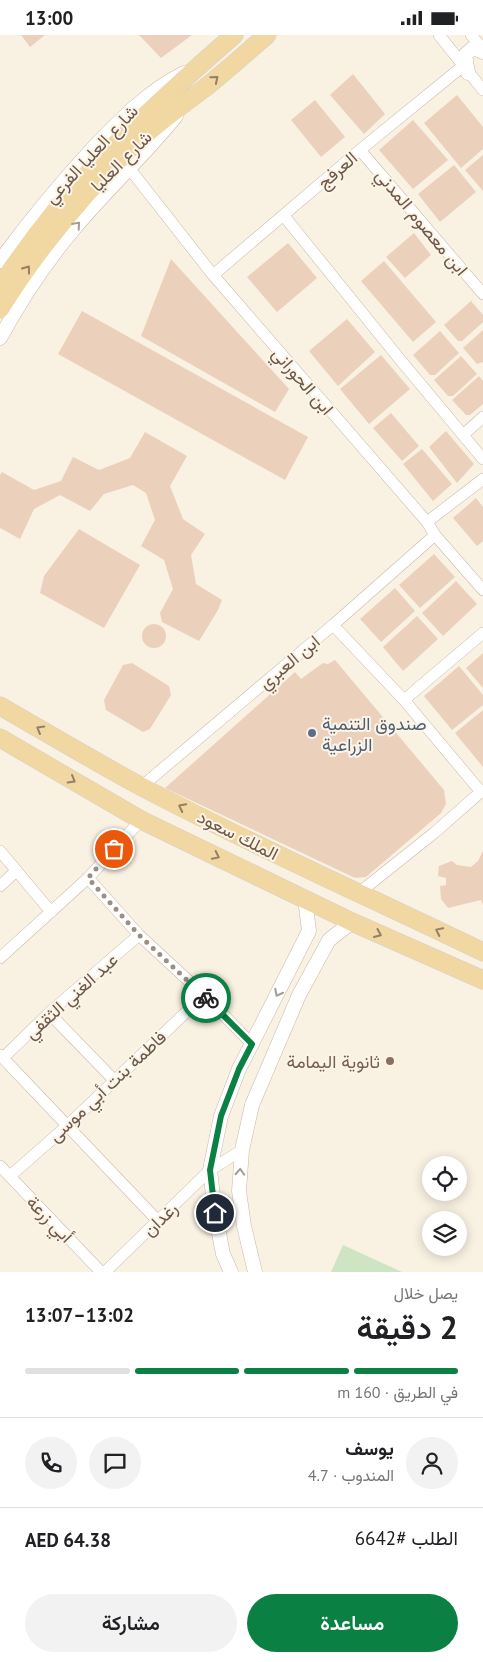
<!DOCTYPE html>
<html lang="ar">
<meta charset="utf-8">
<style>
:root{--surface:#fff;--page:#f2f2f2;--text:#202124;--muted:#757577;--line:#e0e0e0;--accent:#0b8043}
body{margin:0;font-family:"PT Sans",Vazirmatn,sans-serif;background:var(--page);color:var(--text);direction:rtl;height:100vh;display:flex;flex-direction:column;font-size:19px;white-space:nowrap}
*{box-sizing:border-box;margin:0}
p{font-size:16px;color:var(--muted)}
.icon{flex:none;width:28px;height:28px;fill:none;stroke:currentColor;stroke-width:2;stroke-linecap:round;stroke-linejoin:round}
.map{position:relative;height:1237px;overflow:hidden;direction:ltr}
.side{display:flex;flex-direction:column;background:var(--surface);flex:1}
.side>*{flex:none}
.tools{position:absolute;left:422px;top:1121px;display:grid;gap:10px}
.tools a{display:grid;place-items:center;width:45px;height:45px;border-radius:50%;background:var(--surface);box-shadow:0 2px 12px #0003;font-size:25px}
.pin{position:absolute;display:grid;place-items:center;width:42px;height:42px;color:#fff;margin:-21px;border:2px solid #fff;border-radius:50%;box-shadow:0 1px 5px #0007}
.courier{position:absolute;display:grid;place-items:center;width:50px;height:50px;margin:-25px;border:4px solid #0b8043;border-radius:50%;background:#fff;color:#222;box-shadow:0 1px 6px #0007}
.head em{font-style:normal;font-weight:600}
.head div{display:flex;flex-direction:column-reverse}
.head{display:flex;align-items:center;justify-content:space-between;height:85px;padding:0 25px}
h1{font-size:32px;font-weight:600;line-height:38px}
.bar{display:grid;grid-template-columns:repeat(4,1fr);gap:8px 5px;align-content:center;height:60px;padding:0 25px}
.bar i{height:6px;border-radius:4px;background:var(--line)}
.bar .on{background:var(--accent)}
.bar p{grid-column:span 4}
.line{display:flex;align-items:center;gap:12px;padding:0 25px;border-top:1px solid var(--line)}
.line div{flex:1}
.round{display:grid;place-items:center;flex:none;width:52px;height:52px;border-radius:26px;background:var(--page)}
.cta{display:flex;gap:10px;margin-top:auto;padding:10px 25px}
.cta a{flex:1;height:58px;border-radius:30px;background:var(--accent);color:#fff;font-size:20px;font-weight:600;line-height:58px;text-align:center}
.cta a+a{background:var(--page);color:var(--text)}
.status{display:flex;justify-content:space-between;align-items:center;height:35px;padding:0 25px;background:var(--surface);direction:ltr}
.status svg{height:14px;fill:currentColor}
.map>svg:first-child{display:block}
.green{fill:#cee4c2}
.building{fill:#ebd1bc}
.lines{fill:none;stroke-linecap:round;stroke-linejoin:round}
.minor-casing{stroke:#c8b9aa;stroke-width:12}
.tertiary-casing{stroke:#c8b9aa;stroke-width:15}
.primary-casing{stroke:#d6d1cd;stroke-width:19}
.minor{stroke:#fff;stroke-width:11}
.tertiary{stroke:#fff;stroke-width:14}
.primary{stroke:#f1d7a1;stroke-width:18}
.oneway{stroke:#957f65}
.oneway2{stroke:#a79b93}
.done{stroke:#9e8e80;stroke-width:5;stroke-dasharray:0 9}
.route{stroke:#0b8043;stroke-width:6}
.service-dot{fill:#5c6f8a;stroke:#fcf5e7;stroke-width:2}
.education-dot{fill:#8d6e63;stroke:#fcf5e7;stroke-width:2}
.labels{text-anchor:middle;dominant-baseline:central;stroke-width:4;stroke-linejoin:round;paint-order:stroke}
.street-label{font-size:18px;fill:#6d594b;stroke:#fcf5e7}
.service-label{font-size:18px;fill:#4e5e75;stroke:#fcf5e7;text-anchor:start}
.education-label{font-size:18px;fill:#785e54;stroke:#fcf5e7;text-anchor:end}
</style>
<div class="status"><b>13:00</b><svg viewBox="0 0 49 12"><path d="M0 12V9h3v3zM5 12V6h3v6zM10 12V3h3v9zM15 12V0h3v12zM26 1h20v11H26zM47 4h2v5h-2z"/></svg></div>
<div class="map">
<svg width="483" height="1237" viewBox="0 0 483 1237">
<rect width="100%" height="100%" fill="#f9f1e2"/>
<!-- green -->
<path class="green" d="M343,1210L402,1237H331Z"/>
<!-- building -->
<path class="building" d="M21,0H45L30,12Z
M139,0H192L161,23Z
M353,39L385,79L364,99L330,60Z
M457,60L483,92V114L461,133L424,88Z
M315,65L345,102L321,122L291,85Z
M413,85L448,125L413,154L379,115Z
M483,120V156L465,135Z
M454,130L476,157L440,187L418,159Z
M414,198L431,220L405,243L386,222Z
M288,208L317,243L277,277L247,242Z
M171,224L289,354L275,377L141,301Z
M384,226L436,287L413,307L361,246Z
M471,266L483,280V287L462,306H458L444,290Z
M82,276L308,402L285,445L58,319Z
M347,284L375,317L338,351L309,316Z
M483,295V327L477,329L463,313Z
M440,296L459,318L435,340H430L413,320Z
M381,320L410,354L369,389L340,354Z
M461,321L477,339L453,361H448L434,345Z
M479,341L483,346V369L470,380H466L452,365Z
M391,378L419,411L402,426L373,393Z
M446,396L474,429L457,448L429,412Z
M145,397L187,421L170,451L183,484L205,499L191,520L196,549L222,565L218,575L199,606L162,587L160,578L173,554L164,525L141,511L155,485L146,458L133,450L104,459L90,476L60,460L34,474L20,504L0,493V440L2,437L34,455L61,446L73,422L99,435L130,423Z
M422,414L452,449L433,466L403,429Z
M476,463L483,472V506L477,511L453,483Z
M79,494L140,530L104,593L40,558L44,541Z
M434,519L455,542L420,573L399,550Z
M456,546L477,569L443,601L422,578Z
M395,553L415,576L381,607L360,584Z
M417,581L438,604L403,636L383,612Z
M142 601a12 12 0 1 1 24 0a12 12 0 1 1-24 0Z
M483,618V653L466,633Z
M335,625L444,755L446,769L441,778L366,842L355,843L165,753L295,637L301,644L323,628L328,629Z
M132,628L169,651L171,660L150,694L143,697L106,675L104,665L123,630Z
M459,631L483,660V670L452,695L424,661Z
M483,675V732L455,698Z
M483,816V870L481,865L448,873L441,864L440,851L446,850V843L438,841L439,831L452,826L457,830L471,832L478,826Z"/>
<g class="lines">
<defs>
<path id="minor" d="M439,0L483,55
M471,0L483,14
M360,115L483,259
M129,133L213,240L427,487L435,500L483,555
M284,181L402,327L463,400L483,382
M213,240L360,115L463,31
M463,400L483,424
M427,487L483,444
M333,590L404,665L481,757
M404,665L483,598
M141,752L333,590L435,500
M0,816L51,877
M88,843L139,900L204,960L252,1009
M0,851L16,836
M360,857L434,798L483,755
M0,923L88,843L141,785
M49,978L114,1045
M0,1020L158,1186
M3,1023L49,978L139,900
M0,1131L101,1237
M10,1141L67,1091L204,960
M105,1237L210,1135L242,1115"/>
<path id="tertiary" d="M468,38L465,20L473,13L483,17
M0,226C29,186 60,149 93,113C121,84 148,56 184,38
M0,303C21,265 46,227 73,195C106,155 144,121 176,81
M231,1237L223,1219L215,1178L210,1135L221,1081L239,1034L309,896L305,864
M255,1237L244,1191L239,1156L242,1115L252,1070L299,960L329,905L352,887"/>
<path id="primary" d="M0,251C29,208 61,166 97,128C140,83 187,41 234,0
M0,274C37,214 93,146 146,99C165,82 186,67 206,52C227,35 247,17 267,0
M0,671C47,698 94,726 142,752C254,811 369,862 483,917
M0,703L141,785L352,887L483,945"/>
</defs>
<!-- minor casing -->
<use href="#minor" class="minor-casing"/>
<!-- tertiary casing -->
<use href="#tertiary" class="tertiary-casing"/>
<!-- primary casing -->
<use href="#primary" class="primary-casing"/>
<!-- minor -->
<use href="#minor" class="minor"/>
<!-- tertiary -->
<use href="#tertiary" class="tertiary"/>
<!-- primary -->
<use href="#primary" class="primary"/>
</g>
<!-- one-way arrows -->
<defs><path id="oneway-chevron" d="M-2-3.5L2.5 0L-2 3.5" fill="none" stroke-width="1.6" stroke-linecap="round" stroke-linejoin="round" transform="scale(1.25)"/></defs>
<g class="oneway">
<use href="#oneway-chevron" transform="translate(215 44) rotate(-40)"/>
<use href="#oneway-chevron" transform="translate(27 234) rotate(-54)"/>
<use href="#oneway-chevron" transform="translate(40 694) rotate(-150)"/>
<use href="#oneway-chevron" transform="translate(72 745) rotate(30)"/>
<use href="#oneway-chevron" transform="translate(182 772) rotate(-153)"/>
<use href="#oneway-chevron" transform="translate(216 821) rotate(26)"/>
<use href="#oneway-chevron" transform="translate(439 896) rotate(-154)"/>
<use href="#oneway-chevron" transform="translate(378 899) rotate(24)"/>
</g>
<g class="oneway2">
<use href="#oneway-chevron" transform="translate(77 190) rotate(-49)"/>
<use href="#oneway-chevron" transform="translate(278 958) rotate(117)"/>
<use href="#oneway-chevron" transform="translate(240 1137) rotate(-87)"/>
</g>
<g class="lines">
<!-- done -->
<path class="done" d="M114,814L88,843L139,900L206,963"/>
<!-- route -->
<path class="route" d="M206,963L252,1009L239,1034L221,1081L210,1135L215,1178"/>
</g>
<!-- markers -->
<circle class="service-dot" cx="312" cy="698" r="5"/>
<circle class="education-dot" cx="390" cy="1026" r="5"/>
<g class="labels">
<!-- street labels -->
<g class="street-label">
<text transform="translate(91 119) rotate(-47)">شارع العليا الفرعي</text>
<text transform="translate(121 126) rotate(-45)">شارع العليا</text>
<text transform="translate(337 135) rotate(-41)">العرفج</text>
<text transform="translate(422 187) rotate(50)">ابن معصوم المدني</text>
<text transform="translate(303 346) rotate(49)">ابن الحوراني</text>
<text transform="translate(289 627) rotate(-40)">ابن العبري</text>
<text transform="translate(238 800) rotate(27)">الملك سعود</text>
<text transform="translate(71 961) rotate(-42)">عبد الغني الثقفي</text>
<text transform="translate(107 1051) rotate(-43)">فاطمة بنت أبي موسى</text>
<text transform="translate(50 1184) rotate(46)">أبي زرعة</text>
<text transform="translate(160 1184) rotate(-44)">رغدان</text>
</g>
<!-- service labels -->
<g class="service-label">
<text x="322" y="688">صندوق التنمية<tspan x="322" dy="21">الزراعية</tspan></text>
</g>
<!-- education labels -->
<g class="education-label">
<text x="380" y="1026">ثانوية اليمامة</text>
</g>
</g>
</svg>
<div class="tools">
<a><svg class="icon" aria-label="locate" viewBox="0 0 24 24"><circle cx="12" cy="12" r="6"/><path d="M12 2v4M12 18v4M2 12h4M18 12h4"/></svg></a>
<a><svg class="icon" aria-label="layers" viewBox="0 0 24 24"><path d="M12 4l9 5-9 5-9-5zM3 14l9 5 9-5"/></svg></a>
</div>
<div class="pin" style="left:114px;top:814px;background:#ea580c"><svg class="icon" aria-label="bag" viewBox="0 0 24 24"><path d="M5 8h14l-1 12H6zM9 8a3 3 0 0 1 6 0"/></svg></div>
<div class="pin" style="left:215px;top:1178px;background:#1f2937"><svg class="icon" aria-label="home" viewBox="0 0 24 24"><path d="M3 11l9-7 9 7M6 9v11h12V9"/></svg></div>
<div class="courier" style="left:206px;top:963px"><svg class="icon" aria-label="bike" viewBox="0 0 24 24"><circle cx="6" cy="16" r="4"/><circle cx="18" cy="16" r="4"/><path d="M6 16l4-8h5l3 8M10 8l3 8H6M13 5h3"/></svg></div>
</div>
<section class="side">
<div class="head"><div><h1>2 دقيقة</h1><p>يصل خلال</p></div><em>13:02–13:07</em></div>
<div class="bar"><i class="on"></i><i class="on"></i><i class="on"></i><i></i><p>في الطريق · 160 m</p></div>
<div class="line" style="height:90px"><a class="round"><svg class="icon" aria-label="person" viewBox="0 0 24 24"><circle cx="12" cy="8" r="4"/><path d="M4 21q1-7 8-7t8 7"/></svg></a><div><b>يوسف</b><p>المندوب · 4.7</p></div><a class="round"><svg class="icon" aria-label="chat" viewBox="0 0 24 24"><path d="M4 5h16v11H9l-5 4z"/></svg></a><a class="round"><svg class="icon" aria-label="phone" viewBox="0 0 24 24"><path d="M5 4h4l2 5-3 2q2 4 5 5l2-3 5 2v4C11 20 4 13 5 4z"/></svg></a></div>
<div class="line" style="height:65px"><div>الطلب #6642</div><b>AED 64.38</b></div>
<div class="cta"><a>مساعدة</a><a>مشاركة</a></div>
</section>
